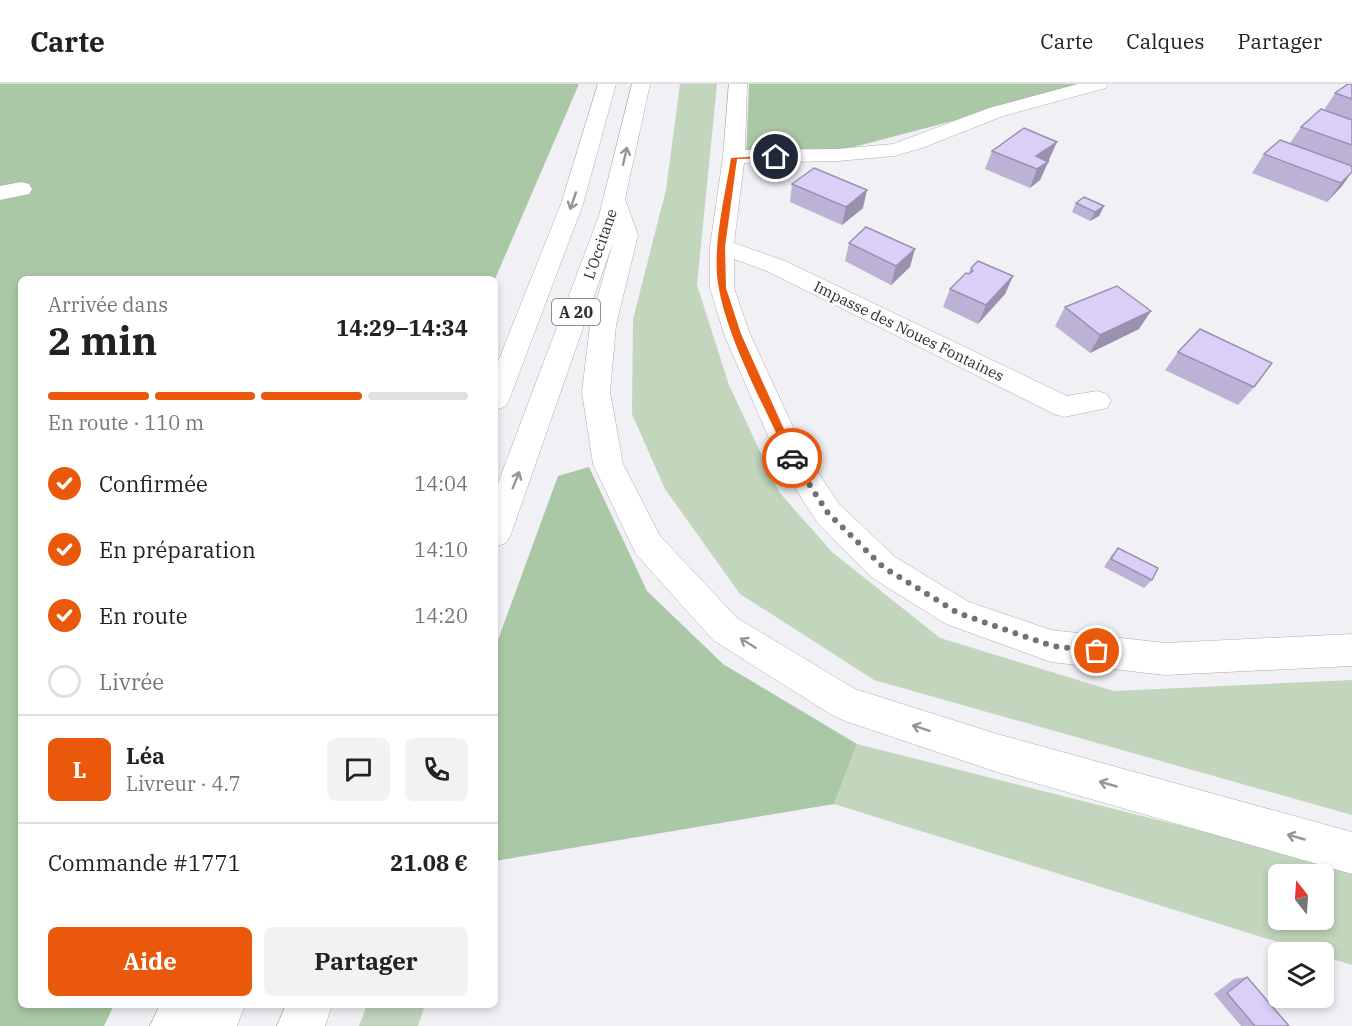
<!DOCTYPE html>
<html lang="fr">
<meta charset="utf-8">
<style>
:root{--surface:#fff;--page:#f2f2f2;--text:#222;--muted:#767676;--line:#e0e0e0;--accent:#ea580c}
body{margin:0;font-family:"IBM Plex Serif",serif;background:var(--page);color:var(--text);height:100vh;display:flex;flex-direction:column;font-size:22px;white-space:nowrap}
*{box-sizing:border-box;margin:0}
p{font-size:20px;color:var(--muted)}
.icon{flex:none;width:33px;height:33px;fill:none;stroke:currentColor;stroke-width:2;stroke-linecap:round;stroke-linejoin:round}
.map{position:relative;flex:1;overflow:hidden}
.sheet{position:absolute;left:18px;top:192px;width:480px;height:732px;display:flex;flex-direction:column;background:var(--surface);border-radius:9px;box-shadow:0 3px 9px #0003}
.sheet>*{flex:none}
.needle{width:39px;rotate:343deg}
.buttons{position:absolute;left:1268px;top:780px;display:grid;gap:12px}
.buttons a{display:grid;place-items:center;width:66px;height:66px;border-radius:9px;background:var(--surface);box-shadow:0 3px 9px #0003;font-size:30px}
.pin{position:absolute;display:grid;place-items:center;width:51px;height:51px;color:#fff;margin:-26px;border:3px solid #fff;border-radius:50%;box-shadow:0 2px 6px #0007}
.courier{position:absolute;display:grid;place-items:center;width:60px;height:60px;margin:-30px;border:4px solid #ea580c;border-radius:50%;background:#fff;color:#222;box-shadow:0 2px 8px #0007}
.overview em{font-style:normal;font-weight:700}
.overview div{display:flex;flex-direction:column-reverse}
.overview{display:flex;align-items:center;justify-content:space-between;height:102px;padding:0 30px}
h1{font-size:39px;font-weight:700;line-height:45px}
.bar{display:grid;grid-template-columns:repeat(4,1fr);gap:9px 6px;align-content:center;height:72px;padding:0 30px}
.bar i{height:8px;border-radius:4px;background:var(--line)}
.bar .on{background:var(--accent)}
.bar p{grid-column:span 4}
.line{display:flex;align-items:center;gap:15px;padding:0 30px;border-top:2px solid var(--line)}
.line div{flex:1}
.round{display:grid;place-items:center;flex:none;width:63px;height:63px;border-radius:9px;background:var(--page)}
ol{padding:0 30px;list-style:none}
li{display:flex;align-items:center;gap:18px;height:66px}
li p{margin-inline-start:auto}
li .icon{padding:6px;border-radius:50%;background:var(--accent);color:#fff;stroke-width:4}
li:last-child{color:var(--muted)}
li i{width:33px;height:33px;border:3px solid var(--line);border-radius:50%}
.primary-button{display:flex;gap:12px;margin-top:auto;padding:12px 30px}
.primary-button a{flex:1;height:69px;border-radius:9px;background:var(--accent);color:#fff;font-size:24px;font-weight:700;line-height:69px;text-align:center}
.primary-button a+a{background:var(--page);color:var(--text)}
header{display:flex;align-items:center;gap:36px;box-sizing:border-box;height:84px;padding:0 30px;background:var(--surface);border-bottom:2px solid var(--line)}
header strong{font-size:28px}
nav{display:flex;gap:33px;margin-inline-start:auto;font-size:21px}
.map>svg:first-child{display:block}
.green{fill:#c1d6bd;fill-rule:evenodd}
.forest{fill:#abc8a6}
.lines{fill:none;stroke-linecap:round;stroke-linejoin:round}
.street-casing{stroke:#aeadb1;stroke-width:1}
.highway-casing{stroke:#aeadb1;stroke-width:1}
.street{fill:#fff;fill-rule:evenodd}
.highway{fill:#fff;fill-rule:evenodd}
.wall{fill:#bcb2d5}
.shaded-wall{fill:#9991ae}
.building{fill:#dbcff8;stroke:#9991ae;stroke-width:1.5}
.oneway{stroke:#969697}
.route{fill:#ea580c}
.done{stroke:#727274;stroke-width:6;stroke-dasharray:0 10.8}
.labels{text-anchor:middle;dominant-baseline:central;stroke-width:4.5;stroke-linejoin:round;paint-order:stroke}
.far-street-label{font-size:15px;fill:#2e2e2f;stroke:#fefeff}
.shield{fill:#fefeff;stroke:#6c6c6d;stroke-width:1.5}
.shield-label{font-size:16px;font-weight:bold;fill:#2e2e2f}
</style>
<header>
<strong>Carte</strong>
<nav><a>Carte</a><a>Calques</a><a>Partager</a></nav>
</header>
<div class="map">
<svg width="1352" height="942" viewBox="0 0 1352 942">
<rect width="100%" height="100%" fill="#f1f0f4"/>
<!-- green -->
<path class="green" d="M680,0H717L697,201L729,301L779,408L832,468L940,554L1114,607L1352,596V731L874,596L740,510L665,405L632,330L633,235L666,106Z
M857,660L1352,785V881L1323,872V868H1310L834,720ZM1278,790H1323V836H1278Z
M367,921H425L418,942H359Z"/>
<!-- forest -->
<path class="forest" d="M0,0H579L495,195H21V921H114L104,942H0Z
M749,0H1093L854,63L746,76Z
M589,383L647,507L723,580L857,660L834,720L495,777V564L558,392Z"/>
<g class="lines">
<defs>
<path id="street" d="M729,0H747L745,66L838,65L893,60L989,24L1078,0H1108L1106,4L1003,32L922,64L894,72L838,77L744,79L734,159L785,177L1067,312L1097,307L1107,310L1111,317L1107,324L1064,333L1054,330L767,187L734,175V204L750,250L805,369L839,420L895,473L969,518L1051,546L1165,559L1352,550V582L1165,591L1051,578L946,540L871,493L817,438L781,382L724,250L710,204V163L723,73Z
M21,98L29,100L32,105L29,110L0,116V102Z"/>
<path id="highway" d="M598,0H616L583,120L509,316L505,323L495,326V285L561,120Z
M632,0H650L625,115L638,151L616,241L610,308L623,380L660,452L737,534L855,605L997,650L1352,748V790L997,688L845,637L832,631L713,556L636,470L593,380L582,308L590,241L613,158L511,450L506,459L495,463V407L599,132Z
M160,921H245L237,942H150Z
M286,921H332L325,942H277Z"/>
</defs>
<!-- street casing -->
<use href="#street" class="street-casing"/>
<!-- highway casing -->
<use href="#highway" class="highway-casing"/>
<!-- street -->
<use href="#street" class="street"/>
<!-- highway -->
<use href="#highway" class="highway"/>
</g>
<!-- wall -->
<path class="wall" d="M1352,0V80L1342,102L1327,118L1252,89L1264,70L1290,59L1301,43L1324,26L1335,9Z
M992,67L1050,76L1048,78L1040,96L1030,104L985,85Z
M792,100L863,124L842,141L790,118Z
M1076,119L1104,122L1099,132L1090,137L1072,128Z
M849,159L910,183L891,201L845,177Z
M971,184L1013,192L1005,210L978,240L943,223L950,205L968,190Z
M1065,223L1139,245L1090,269L1055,242Z
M1178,268L1254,303L1238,321L1165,286Z
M1118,464L1152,496L1144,504L1104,483L1111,472Z
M1247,893L1289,942H1241L1214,910L1234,895Z"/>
<!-- shaded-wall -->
<path class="shaded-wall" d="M1057,58L1040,96L1030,104L1037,85L1036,72Z
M1352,88L1342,102L1327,118L1341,99Z
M867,106L863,124L842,141L846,123Z
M1104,122L1099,132L1090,137L1095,128Z
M915,165L910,183L891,201L896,182Z
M1013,192L1005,210L978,240L986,221Z
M1151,227L1139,245L1090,269L1100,251Z"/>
<!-- building -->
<path class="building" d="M1348,0H1352V15L1335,9Z
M1321,25L1352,36V61L1301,43Z
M1024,44L1057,58L1036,72L1048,78L1037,85L992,67Z
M1280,56L1352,82V88L1341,99L1264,70Z
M814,84L867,106L846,123L792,100Z
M1084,113L1104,122L1095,128L1076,119Z
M866,143L915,165L896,182L849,159Z
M978,177L1013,192L986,221L950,205L966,189L969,190L973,187L971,184Z
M1117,202L1151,227L1100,251L1065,223Z
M1200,245L1272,279L1254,303L1178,268Z
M1118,464L1158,484L1152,496L1111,475Z
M1247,893L1289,942H1255L1227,909Z"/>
<!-- one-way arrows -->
<defs><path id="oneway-shaft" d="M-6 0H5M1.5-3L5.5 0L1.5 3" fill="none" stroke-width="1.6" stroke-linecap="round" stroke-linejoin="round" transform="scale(1.5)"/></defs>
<g class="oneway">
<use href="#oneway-shaft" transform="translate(625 72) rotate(-77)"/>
<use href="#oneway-shaft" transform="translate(573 117) rotate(109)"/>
<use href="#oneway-shaft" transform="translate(516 396) rotate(-68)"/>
<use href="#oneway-shaft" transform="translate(748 559) rotate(-148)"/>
<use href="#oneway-shaft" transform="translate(921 644) rotate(-162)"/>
<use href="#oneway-shaft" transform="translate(1108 700) rotate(-164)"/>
<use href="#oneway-shaft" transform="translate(1296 753) rotate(-164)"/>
</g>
<!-- route -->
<path class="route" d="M776,71L778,74L737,75L725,163L726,204L741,250L797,374L792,377L788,374C765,323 729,259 719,205C711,166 725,113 731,74Z"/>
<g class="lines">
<!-- done -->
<path class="done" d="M792,374L828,429L883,483L958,529L1052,562L1097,567"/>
</g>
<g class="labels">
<!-- far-street labels -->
<g class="far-street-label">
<text transform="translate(600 160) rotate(-71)">L'Occitane</text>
<text transform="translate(909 247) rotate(26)">Impasse des Noues Fontaines</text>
</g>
<!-- shield labels -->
<rect class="shield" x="552" y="215" width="48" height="26" rx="4.5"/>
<g class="shield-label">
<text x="576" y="228">A 20</text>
</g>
</g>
</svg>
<div class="buttons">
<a><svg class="needle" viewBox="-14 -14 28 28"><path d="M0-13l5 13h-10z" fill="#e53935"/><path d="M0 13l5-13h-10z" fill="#767676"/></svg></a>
<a><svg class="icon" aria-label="layers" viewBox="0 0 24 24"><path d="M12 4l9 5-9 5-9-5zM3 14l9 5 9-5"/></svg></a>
</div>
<div class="pin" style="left:1097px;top:567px;background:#ea580c"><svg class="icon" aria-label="bag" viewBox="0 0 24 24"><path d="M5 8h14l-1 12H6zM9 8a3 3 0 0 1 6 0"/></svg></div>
<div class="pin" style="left:776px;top:73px;background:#1f2937"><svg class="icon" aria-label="home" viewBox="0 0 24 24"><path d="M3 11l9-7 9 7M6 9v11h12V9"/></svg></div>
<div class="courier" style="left:792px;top:374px"><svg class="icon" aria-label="car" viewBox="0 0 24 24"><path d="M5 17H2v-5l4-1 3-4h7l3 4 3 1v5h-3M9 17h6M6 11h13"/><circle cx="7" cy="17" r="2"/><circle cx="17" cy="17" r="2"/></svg></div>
<section class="sheet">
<div class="overview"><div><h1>2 min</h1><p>Arrivée dans</p></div><em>14:29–14:34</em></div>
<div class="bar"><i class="on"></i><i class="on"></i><i class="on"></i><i></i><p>En route · 110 m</p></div>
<ol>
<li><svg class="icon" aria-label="check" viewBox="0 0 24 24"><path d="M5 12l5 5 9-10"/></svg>Confirmée<p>14:04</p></li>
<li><svg class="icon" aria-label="check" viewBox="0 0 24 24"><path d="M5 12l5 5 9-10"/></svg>En préparation<p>14:10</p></li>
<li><svg class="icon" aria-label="check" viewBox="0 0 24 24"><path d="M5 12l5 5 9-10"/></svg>En route<p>14:20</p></li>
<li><i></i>Livrée</li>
</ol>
<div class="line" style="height:108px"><b class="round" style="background:var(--accent);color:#fff">L</b><div><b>Léa</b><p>Livreur · 4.7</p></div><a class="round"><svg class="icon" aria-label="chat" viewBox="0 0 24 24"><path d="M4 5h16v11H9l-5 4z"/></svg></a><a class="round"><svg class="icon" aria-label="phone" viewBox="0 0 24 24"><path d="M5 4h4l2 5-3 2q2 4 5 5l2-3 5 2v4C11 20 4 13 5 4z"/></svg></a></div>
<div class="line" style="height:78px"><div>Commande #1771</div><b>21.08 €</b></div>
<div class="primary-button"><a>Aide</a><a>Partager</a></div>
</section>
</div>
